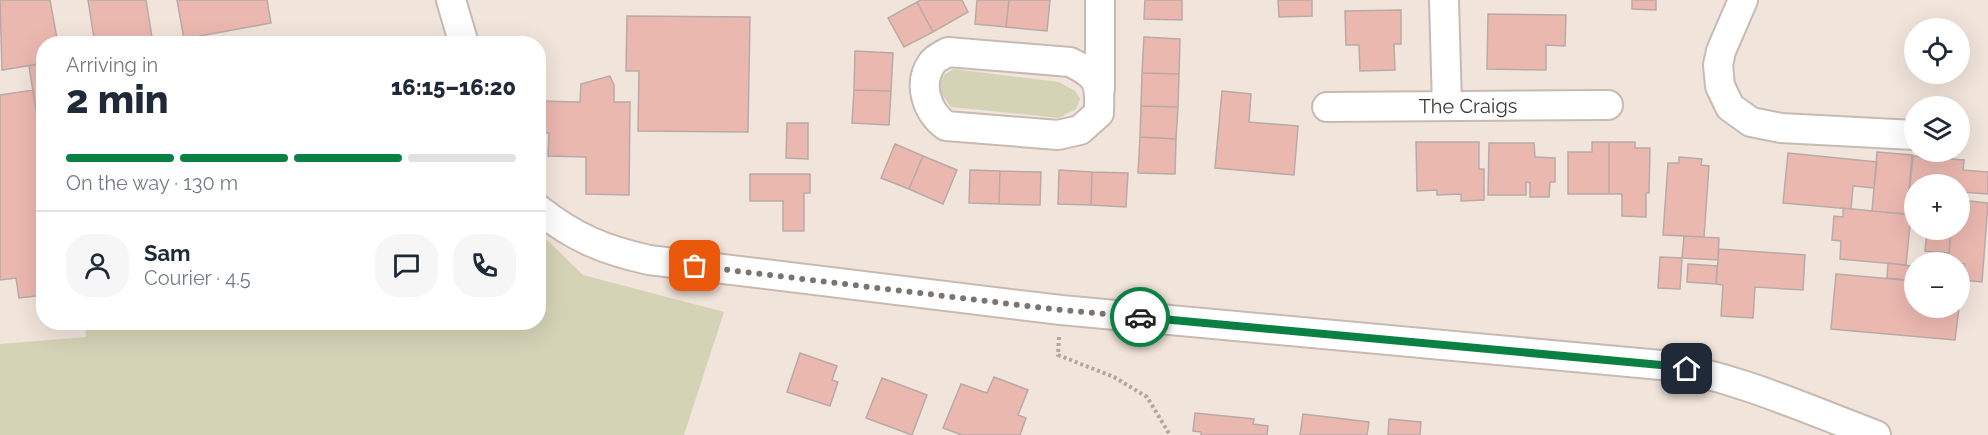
<!DOCTYPE html>
<meta charset="utf-8">
<style>
:root{--surface:#fff;--page:#f6f6f7;--text:#1f2937;--muted:#747a83;--line:#e0e1e3;--accent:#0b8043}
body{margin:0;font-family:Raleway,sans-serif;background:var(--page);color:var(--text);height:100vh;display:flex;flex-direction:column;font-size:22px;white-space:nowrap}
*{box-sizing:border-box;margin:0}
p{font-size:20px;color:var(--muted)}
.icon{flex:none;width:33px;height:33px;fill:none;stroke:currentColor;stroke-width:2;stroke-linecap:round;stroke-linejoin:round}
.map{position:relative;flex:1;overflow:hidden}
.side{position:absolute;left:36px;top:36px;width:510px;height:294px;display:flex;flex-direction:column;background:var(--surface);border-radius:24px;box-shadow:0 6px 24px #0002}
.side>*{flex:none}
.tools{position:absolute;left:1904px;top:18px;display:grid;gap:12px}
.tools a{display:grid;place-items:center;width:66px;height:66px;border-radius:50%;background:var(--surface);box-shadow:0 6px 24px #0002;font-size:30px}
.pin{position:absolute;display:grid;place-items:center;width:51px;height:51px;color:#fff;margin:-26px;border-radius:12px;box-shadow:0 3px 9px #0006}
.courier{position:absolute;display:grid;place-items:center;width:60px;height:60px;margin:-30px;border:4px solid #0b8043;border-radius:50%;background:#fff;color:#222;box-shadow:0 2px 8px #0007}
.summary em{font-style:normal;font-weight:800}
.summary div{display:flex;flex-direction:column-reverse}
.summary{display:flex;align-items:center;justify-content:space-between;height:102px;padding:0 30px}
h1{font-size:39px;font-weight:800;line-height:45px}
.bar{display:grid;grid-template-columns:repeat(4,1fr);gap:9px 6px;align-content:center;height:72px;padding:0 30px}
.bar i{height:8px;border-radius:4px;background:var(--line)}
.bar .active{background:var(--accent)}
.bar p{grid-column:span 4}
.line{display:flex;align-items:center;gap:15px;padding:0 30px;border-top:2px solid var(--line)}
.line div{flex:1}
.round{display:grid;place-items:center;flex:none;width:63px;height:63px;border-radius:24px;background:var(--page)}
.map>svg:first-child{display:block}
.green{fill:#d5d3b6}
.building{fill:#ebb8b0;stroke:#b9aaa7;stroke-width:1.5}
.lines{fill:none;stroke-linecap:round;stroke-linejoin:round}
.minor-casing{stroke:#c7bab2;stroke-width:32}
.path{stroke:#b1a7a0;stroke-width:4;stroke-dasharray:3 3;stroke-linecap:butt}
.minor{stroke:#fff;stroke-width:28}
.done{stroke:#7c746f;stroke-width:6;stroke-dasharray:0 10.8}
.route{stroke:#0b8043;stroke-width:8}
.labels{text-anchor:middle;dominant-baseline:central;stroke-width:4.5;stroke-linejoin:round;paint-order:stroke}
.street-label{font-size:20px;fill:#3d3835;stroke:#f1e4db}
</style>
<div class="map">
<svg width="1988" height="435" viewBox="0 0 1988 435">
<rect width="100%" height="100%" fill="#f1e4db"/>
<!-- green -->
<path class="green" d="M954,69L1059,82L1075,91L1080,99L1076,109L1059,118L951,107L941,93L939,83L945,74Z
M539,232L583,275L724,312L684,435H0V344L86,337L85,322H538Z"/>
<!-- building -->
<path class="building" d="M0,0H50L58,44H44V63L2,70Z
M88,0H146L153,44H95Z
M177,0H267L271,23L184,39Z
M921,0H962L968,12L933,32L917,2Z
M977,0H1009L1006,27L975,24Z
M1009,0H1050L1047,31L1006,27Z
M1145,0H1182V20L1144,19Z
M1278,0H1312V16L1279,17Z
M1632,0H1656V10L1632,9Z
M917,2L933,32L904,47L888,18Z
M1401,10V44H1394L1395,70L1360,71L1359,45H1346L1345,11Z
M1488,14L1566,15L1565,46L1546,45V70L1487,69Z
M627,16L750,17L748,132L638,131L639,71H626Z
M1144,37L1180,39L1179,74L1142,73Z
M855,51L893,53L891,91L854,90Z
M44,63V122L38,123L29,66Z
M1142,73L1179,74L1178,107L1141,106Z
M610,76L614,85V102H630L629,195L586,194V157L548,156L549,133H544V117H538V101L580,102L581,84Z
M33,90L44,160V295L19,298L16,278L0,280V95Z
M854,90L891,91L889,125L852,123Z
M1222,91L1251,94L1249,122L1298,126L1294,175L1215,168Z
M1141,106L1178,107L1176,139L1140,137Z
M787,123H808V159L786,158Z
M1140,137L1176,139L1175,174L1138,173Z
M1416,142H1479V169H1484V200L1461,201V194L1437,195V190L1417,191Z
M1592,142H1609V194H1568V152H1592Z
M1609,142H1635V148H1650L1649,193H1646V217L1622,216V194H1609Z
M1489,143H1534L1535,157L1555,158V182H1550L1549,197H1530V183L1526,182V195H1488Z
M895,144L923,156L909,189L881,178Z
M1877,152L1912,155L1907,214L1872,211Z
M1788,153L1877,162L1874,188L1853,186L1851,209L1783,203Z
M923,156L957,170L943,204L909,189Z
M1913,156L1964,160L1963,170L1988,172V194L1961,192L1959,212V184H1914V215L1907,214Z
M1679,157L1702,159L1701,165L1709,166L1704,237L1663,235L1668,163H1679Z
M970,170L1000,171L999,204L969,203Z
M1059,170L1092,172L1091,205L1058,204Z
M1000,171L1041,172L1040,205L999,204Z
M1092,172L1128,173L1126,207L1091,205Z
M750,174H810V193H804V231H783V201H750Z
M1960,200L1988,203L1982,282L1963,280L1965,264L1948,262L1951,230H1959Z
M1843,208L1911,215L1906,265L1840,259L1841,241L1832,240L1834,216L1843,217Z
M1927,230H1951L1949,253L1925,251Z
M1684,236L1719,238L1718,260L1682,258Z
M1719,249L1805,255L1803,290L1755,287L1753,318L1721,316L1723,285L1716,284Z
M1660,257L1682,258L1680,289L1658,288Z
M1888,263L1910,266L1909,280L1887,278Z
M1688,264L1717,266L1716,284L1687,282Z
M1836,274L1914,281V308H1959L1955,340L1831,329Z
M800,353L837,366L832,380L838,382L830,406L787,392Z
M994,377L1028,390L1018,415L1026,418L1020,435H962L943,428L961,384L987,393Z
M882,378L927,395L912,435L866,418Z
M1195,413L1254,419L1253,424L1268,426L1267,435H1201V432L1193,431Z
M1303,414L1369,422L1367,435H1300Z
M1389,419L1421,422L1420,435H1388Z"/>
<g class="lines">
<defs>
<g id="minor">
<path d="M451,0L464,44"/>
<path d="M1100,0V89"/>
<path d="M1444,0L1447,106"/>
<path d="M1743,0L1721,51L1718,65L1720,86L1730,107L1751,122L1781,128L1914,135"/>
<path d="M948,52L1070,62C1099,76 1100,82 1099,113L1080,130L1058,135L946,126C927,112 917,84 932,63C935,58 943,55 948,52Z"/>
<path id="s1" d="M1327,107L1608,105"/>
<path d="M538,209C575,238 604,250 649,260L1061,310L1661,365C1735,376 1806,409 1876,435"/>
</g>
</defs>
<!-- minor casing -->
<use href="#minor" class="minor-casing"/>
<!-- path -->
<path class="path" d="M1059,337L1058,355L1114,377L1147,397L1170,435"/>
<!-- minor -->
<use href="#minor" class="minor"/>
</g>
<g class="lines">
<!-- done -->
<path class="done" d="M695,266L1061,310L1140,317"/>
<!-- route -->
<path class="route" d="M1140,317L1661,365L1687,369"/>
</g>
<g class="labels">
<!-- street labels -->
<g class="street-label">
<text stroke="none"><textPath href="#s1" startOffset="141">The Craigs</textPath></text>
</g>
</g>
</svg>
<div class="tools">
<a><svg class="icon" aria-label="locate" viewBox="0 0 24 24"><circle cx="12" cy="12" r="6"/><path d="M12 2v4M12 18v4M2 12h4M18 12h4"/></svg></a>
<a><svg class="icon" aria-label="layers" viewBox="0 0 24 24"><path d="M12 4l9 5-9 5-9-5zM3 14l9 5 9-5"/></svg></a>
<a>+</a>
<a>−</a>
</div>
<div class="pin" style="left:695px;top:266px;background:#ea580c"><svg class="icon" aria-label="bag" viewBox="0 0 24 24"><path d="M5 8h14l-1 12H6zM9 8a3 3 0 0 1 6 0"/></svg></div>
<div class="pin" style="left:1687px;top:369px;background:#1f2937"><svg class="icon" aria-label="home" viewBox="0 0 24 24"><path d="M3 11l9-7 9 7M6 9v11h12V9"/></svg></div>
<div class="courier" style="left:1140px;top:317px"><svg class="icon" aria-label="car" viewBox="0 0 24 24"><path d="M5 17H2v-5l4-1 3-4h7l3 4 3 1v5h-3M9 17h6M6 11h13"/><circle cx="7" cy="17" r="2"/><circle cx="17" cy="17" r="2"/></svg></div>
<section class="side">
<div class="summary"><div><h1>2 min</h1><p>Arriving in</p></div><em>16:15–16:20</em></div>
<div class="bar"><i class="active"></i><i class="active"></i><i class="active"></i><i></i><p>On the way · 130 m</p></div>
<div class="line" style="height:108px"><a class="round"><svg class="icon" aria-label="person" viewBox="0 0 24 24"><circle cx="12" cy="8" r="4"/><path d="M4 21q1-7 8-7t8 7"/></svg></a><div><b>Sam</b><p>Courier · 4.5</p></div><a class="round"><svg class="icon" aria-label="chat" viewBox="0 0 24 24"><path d="M4 5h16v11H9l-5 4z"/></svg></a><a class="round"><svg class="icon" aria-label="phone" viewBox="0 0 24 24"><path d="M5 4h4l2 5-3 2q2 4 5 5l2-3 5 2v4C11 20 4 13 5 4z"/></svg></a></div>
</section>
</div>
